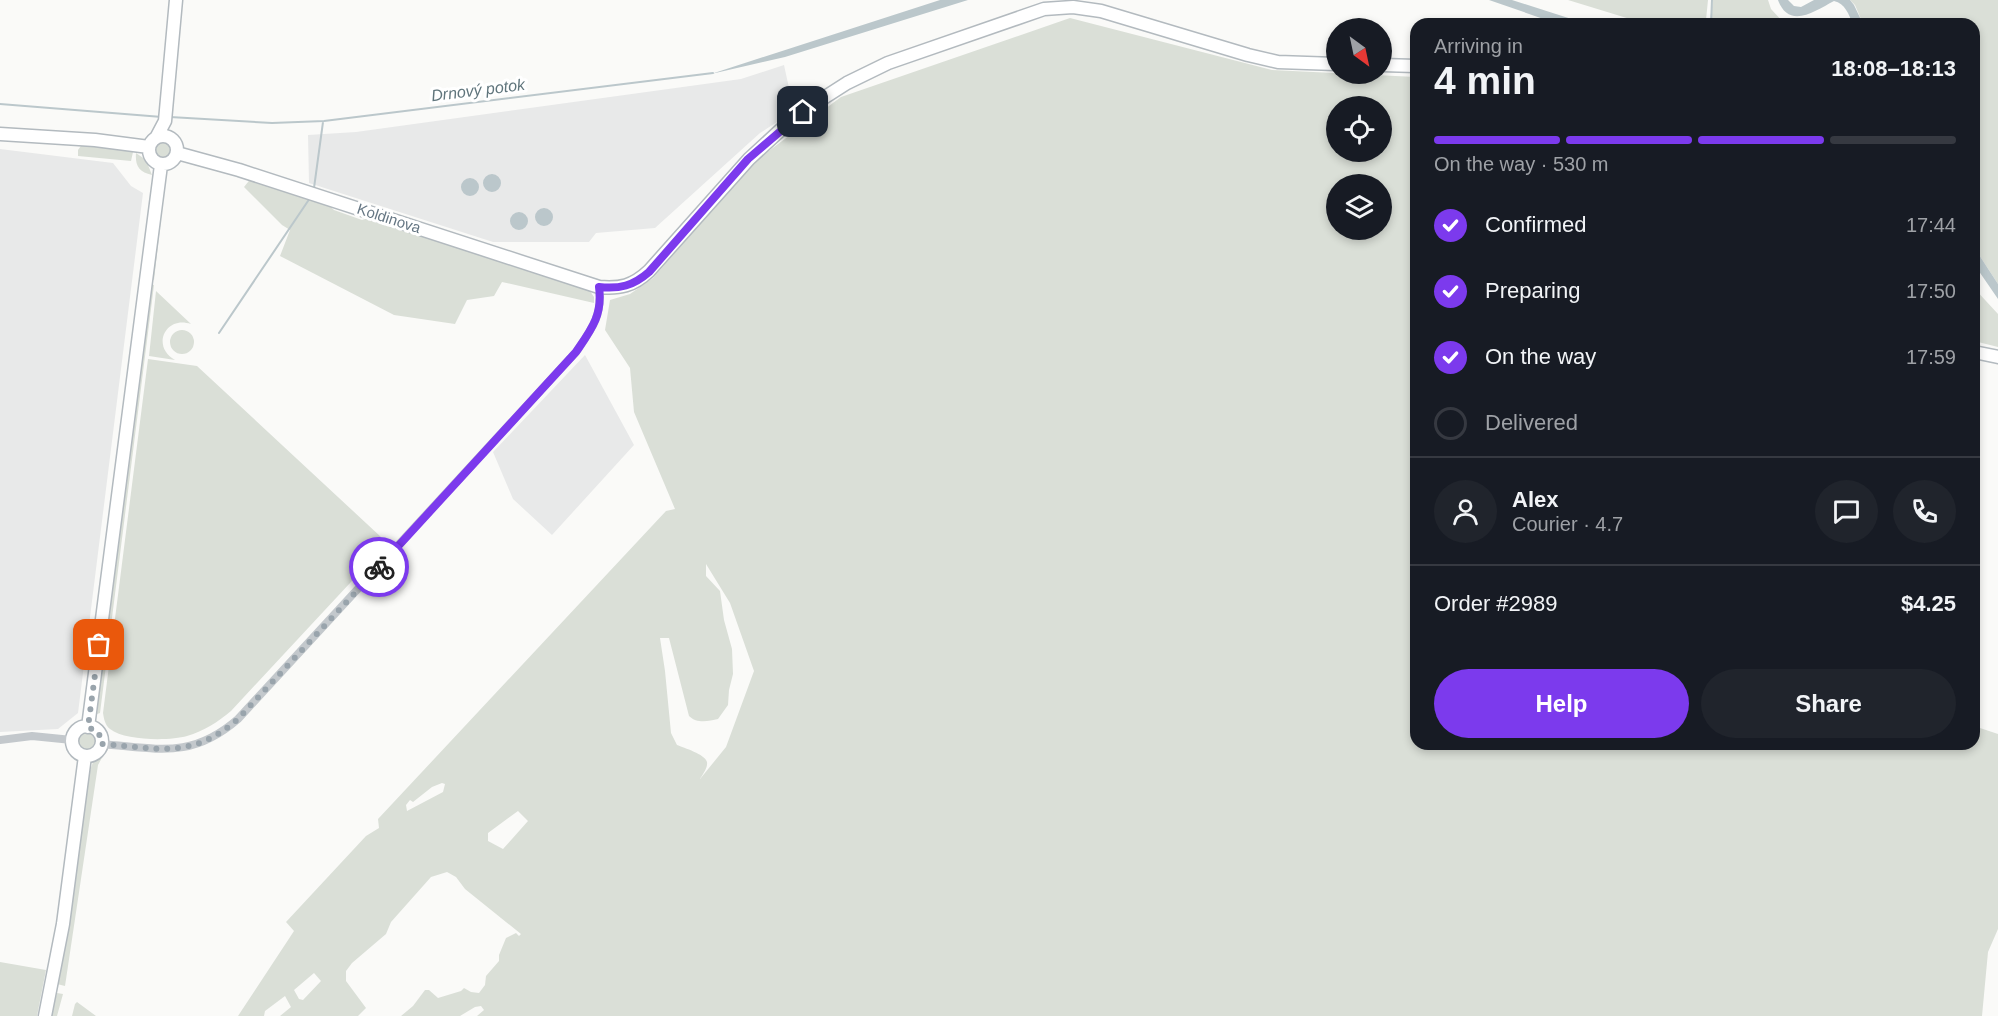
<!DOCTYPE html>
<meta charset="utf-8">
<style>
:root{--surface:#171b24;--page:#20242c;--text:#f1f3f6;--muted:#9ea1a6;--line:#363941;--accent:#7c3aed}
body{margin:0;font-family:Arial,sans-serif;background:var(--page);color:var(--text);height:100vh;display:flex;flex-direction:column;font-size:22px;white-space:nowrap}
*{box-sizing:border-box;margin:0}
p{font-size:20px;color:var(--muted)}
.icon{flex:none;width:33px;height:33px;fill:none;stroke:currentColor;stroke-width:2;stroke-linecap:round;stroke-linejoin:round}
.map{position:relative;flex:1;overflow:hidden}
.panel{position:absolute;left:1410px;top:18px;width:570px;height:732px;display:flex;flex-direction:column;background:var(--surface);border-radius:18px;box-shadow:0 3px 9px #0003}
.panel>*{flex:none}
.needle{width:39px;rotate:147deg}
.buttons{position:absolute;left:1326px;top:18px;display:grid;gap:12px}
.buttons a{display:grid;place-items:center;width:66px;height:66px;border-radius:50%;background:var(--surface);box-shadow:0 3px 9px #0003;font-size:30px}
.pin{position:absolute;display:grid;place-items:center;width:51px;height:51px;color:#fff;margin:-26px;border-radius:12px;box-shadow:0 3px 9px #0006}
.courier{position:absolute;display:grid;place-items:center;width:60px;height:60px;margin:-30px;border:4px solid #7c3aed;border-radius:50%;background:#fff;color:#222;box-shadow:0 2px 8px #0007}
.overview em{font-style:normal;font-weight:600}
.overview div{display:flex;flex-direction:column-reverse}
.overview{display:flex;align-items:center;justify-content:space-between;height:102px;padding:0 24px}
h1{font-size:39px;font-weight:600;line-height:45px}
.bar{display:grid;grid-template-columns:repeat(4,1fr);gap:9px 6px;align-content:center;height:72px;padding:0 24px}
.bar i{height:8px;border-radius:4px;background:var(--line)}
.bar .active{background:var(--accent)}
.bar p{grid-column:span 4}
.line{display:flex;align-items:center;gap:15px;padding:0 24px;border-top:2px solid var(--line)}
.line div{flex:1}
.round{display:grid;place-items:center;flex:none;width:63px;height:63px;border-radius:32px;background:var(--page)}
ol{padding:0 24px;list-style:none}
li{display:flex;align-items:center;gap:18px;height:66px}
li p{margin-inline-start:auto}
li .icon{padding:6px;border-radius:50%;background:var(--accent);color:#fff;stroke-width:4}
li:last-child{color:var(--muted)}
li i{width:33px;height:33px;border:3px solid var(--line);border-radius:50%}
.primary-button{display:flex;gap:12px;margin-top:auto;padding:12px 24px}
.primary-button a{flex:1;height:69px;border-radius:36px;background:var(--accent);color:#fff;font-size:24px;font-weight:600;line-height:69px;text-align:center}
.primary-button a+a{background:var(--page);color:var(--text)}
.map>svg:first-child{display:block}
.built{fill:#e8e9e9}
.green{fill:#dadfd7;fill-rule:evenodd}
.water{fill:#bbc7cb}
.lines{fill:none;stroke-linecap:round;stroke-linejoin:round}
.stream{stroke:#bbc7cb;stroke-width:2}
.secondary-casing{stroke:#b3babf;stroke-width:15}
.street{stroke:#c3c8cc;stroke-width:8}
.secondary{stroke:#fff;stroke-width:12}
.done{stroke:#99a4ac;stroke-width:6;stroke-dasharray:0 10.8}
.route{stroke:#7c3aed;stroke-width:8}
.labels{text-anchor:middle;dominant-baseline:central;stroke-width:6;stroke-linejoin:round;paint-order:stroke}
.street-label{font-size:15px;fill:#657683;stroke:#fff}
.water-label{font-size:16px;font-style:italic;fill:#60757c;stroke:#fff}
</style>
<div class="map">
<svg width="1998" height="1016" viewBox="0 0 1998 1016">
<rect width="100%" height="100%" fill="#fafaf8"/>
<!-- built -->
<path class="built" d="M784,65L794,111L760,133L655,228L596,233L589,242H493L309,183L308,135L356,132L741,79Z
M0,149L113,163L131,186L143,193L78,713L58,729L0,732Z
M585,355L634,445L552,535L513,499L493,452Z"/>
<!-- green -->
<path class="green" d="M1568,0H1708L1706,20L1707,23L1710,22L1713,0H1768L1771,9L1785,24H1639L1630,19Z
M1850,0H1998V284L1974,247V24H1863L1855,5Z
M1070,18L1272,70L1416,77V744H1974V726L1998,734V929L1988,952L1982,1016H477L484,1010L481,1006L475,1007L460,1016H401L413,1006L425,990H429L438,998L461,991L464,988L471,992L479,993L485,985L486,976L499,961V955L506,938L516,933L519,936L521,934L465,889L456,877L447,872L431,877L391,922L386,934L352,963L346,971V981L366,1008L358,1016H280L291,1007L285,996L265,1011L264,1016H238L294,931L286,922L366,836L379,828L378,819L666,511L675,509L634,412L630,368L605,330L610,300L630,294L653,278L754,162L841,97ZM1336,106H1382V152H1336ZM1336,184H1382V230H1336ZM706,564L730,603L754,671L726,747L700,779C702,775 708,768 707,762C705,754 684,748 677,745L671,733L665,671L660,638H669L689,716C697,724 709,721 718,719L728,705L729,690L733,674L732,649L724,620L720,591L706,576ZM442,783L445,784L443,792L407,811L406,805L410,800L413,802L432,787ZM518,811L528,821L503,849L488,841V833ZM314,973L321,981L303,1000L299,999L294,990Z
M153 151a10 10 0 1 1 20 0a10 10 0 1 1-20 0Z
M83,143L108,146L133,152L131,161L78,156V150Z
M136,153L146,160L152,175C139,172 135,166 136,153Z
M252,177L325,202L334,210L362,220L372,217L588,288L594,297V303L502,282L494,296L467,300L455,324L394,315L280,256L290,230L282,225L244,187Z
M165,184L154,280L151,279L161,202Z
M150,284L154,285L100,713L97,714L100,682Z
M1974,288L1998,314V347L1974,341Z
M156,291L191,324C165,315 151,347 175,360L149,356Z
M170 342a12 12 0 1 1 24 0a12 12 0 1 1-24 0Z
M148,359L197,366L381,537L377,554L231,711C218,722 204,731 187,736C170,741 125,741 110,729C105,725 104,719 103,713Z
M77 742a10 10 0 1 1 20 0a10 10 0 1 1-20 0Z
M104,754L98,765L65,986L57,984L88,776L93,762Z
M0,962L46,970L37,1016H0Z
M57,993L63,994L57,1016H51Z
M77,1002L96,1016H72L75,1004Z"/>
<!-- water -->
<path class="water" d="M940,0H968L785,57L711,74Z
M1489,0H1512L1587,24H1558Z
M1778,0H1788L1794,6L1801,7L1814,0H1850L1854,5L1863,24H1853C1849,15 1845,3 1834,1C1815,11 1789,30 1778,0Z
M483 183a9 9 0 1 1 18 0a9 9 0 1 1-18 0Z
M461 187a9 9 0 1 1 18 0a9 9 0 1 1-18 0Z
M535 217a9 9 0 1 1 18 0a9 9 0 1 1-18 0Z
M510 221a9 9 0 1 1 18 0a9 9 0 1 1-18 0Z
M1974,247L1998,284V299L1974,264Z"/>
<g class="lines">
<!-- stream -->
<path class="stream" d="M1711,24L1712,0
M0,104L162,117
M170,117L272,123L324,121L713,73
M314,188L323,122
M219,333L310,198"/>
<defs>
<path id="secondary" d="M1382,65L1416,66
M0,134L95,140L149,147
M149 150a14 14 0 1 1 28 0a14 14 0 1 1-28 0Z
M156,138L165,121L176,0
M177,153L239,170L599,287C620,289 633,286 649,271L749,159L786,125L822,99L847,83L888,63L1044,9L1073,7L1101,11L1248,55L1278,62L1336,64
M1974,352L1998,357
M72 741a15 15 0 1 1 30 0a15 15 0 1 1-30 0Z
M88,727L161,165
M45,1016L63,924L85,756"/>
</defs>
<!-- secondary casing -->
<use href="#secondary" class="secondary-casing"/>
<!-- street -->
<path class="street" d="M0,740L32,736L72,740
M101,744C157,748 191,760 238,719L576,352C591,330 603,315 599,287"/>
<!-- secondary -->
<use href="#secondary" class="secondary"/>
</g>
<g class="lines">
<!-- done -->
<path class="done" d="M99,645L88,727L99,733L101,744C157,748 192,760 238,719L379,567"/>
<!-- route -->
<path class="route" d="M379,567L576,352C591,330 603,315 599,287C620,289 633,286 649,272L748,159L803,112"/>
</g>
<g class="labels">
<!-- street labels -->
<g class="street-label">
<text transform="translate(389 218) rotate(18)">Koldinova</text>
</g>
<!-- water labels -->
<g class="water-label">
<text transform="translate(478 90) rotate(-7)">Drnový potok</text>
</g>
</g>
</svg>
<div class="buttons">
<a><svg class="needle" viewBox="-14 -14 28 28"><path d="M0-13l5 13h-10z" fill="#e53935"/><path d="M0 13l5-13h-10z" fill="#9ea1a6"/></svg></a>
<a><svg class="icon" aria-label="locate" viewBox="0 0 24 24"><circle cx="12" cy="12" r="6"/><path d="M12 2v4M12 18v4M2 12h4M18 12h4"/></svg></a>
<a><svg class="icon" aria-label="layers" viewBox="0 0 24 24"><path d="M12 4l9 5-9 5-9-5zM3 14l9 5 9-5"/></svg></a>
</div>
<div class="pin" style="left:99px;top:645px;background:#ea580c"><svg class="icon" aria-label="bag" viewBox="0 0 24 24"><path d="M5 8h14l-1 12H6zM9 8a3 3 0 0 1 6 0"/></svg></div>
<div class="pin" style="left:803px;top:112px;background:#1f2937"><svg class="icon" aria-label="home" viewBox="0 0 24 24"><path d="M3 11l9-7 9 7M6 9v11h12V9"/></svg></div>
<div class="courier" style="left:379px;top:567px"><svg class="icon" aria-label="bike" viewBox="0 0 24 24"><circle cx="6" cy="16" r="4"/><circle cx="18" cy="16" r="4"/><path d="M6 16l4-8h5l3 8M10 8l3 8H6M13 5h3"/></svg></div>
<section class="panel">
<div class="overview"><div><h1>4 min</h1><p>Arriving in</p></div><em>18:08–18:13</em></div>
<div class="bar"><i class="active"></i><i class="active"></i><i class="active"></i><i></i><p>On the way · 530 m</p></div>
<ol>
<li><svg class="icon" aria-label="check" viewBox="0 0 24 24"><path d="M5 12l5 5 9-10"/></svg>Confirmed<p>17:44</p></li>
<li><svg class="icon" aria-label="check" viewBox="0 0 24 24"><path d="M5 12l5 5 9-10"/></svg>Preparing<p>17:50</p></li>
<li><svg class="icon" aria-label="check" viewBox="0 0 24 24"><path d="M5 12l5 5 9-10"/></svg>On the way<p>17:59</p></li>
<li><i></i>Delivered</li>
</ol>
<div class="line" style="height:108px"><a class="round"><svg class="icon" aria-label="person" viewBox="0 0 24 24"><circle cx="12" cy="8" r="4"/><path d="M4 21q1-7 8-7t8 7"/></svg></a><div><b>Alex</b><p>Courier · 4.7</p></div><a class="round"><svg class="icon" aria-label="chat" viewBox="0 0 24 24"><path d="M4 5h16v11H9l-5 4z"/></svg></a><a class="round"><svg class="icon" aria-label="phone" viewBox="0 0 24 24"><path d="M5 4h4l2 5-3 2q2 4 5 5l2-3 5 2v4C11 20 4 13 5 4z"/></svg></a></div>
<div class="line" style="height:78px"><div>Order #2989</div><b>$4.25</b></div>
<div class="primary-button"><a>Help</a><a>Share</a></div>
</section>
</div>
